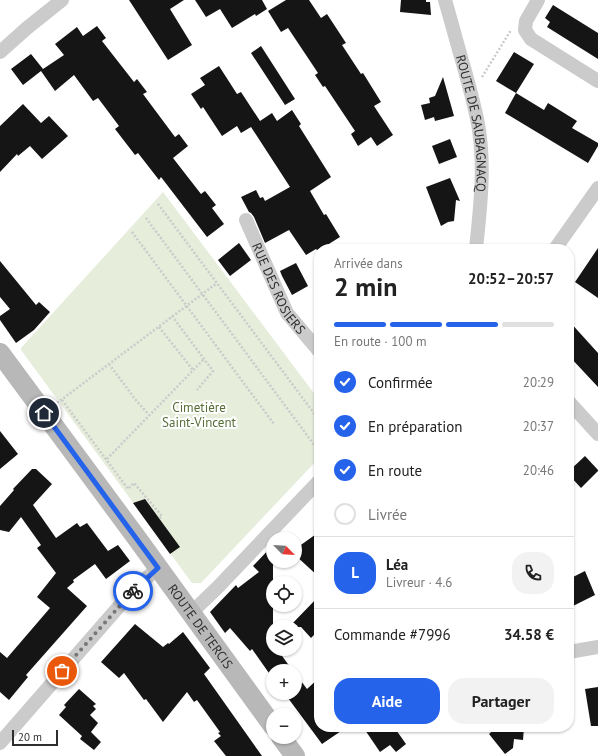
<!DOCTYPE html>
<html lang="fr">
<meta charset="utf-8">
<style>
:root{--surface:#fff;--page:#f2f2f2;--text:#222;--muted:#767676;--line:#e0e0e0;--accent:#2563eb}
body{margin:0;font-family:"PT Sans",sans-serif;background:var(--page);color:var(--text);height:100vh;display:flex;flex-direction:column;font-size:15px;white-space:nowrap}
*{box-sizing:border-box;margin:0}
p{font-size:13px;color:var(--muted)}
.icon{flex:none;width:22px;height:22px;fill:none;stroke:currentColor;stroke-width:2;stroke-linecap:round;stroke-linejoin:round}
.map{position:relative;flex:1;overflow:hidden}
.details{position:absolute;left:314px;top:244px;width:260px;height:488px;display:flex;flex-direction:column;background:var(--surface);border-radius:16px;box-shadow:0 1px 3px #0004}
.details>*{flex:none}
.needle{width:26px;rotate:114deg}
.buttons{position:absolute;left:266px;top:532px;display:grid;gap:8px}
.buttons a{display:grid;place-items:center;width:36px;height:36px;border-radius:50%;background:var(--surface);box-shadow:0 1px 3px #0004;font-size:20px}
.scale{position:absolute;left:12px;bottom:10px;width:46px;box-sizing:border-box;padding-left:4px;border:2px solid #2e2e2e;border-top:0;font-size:11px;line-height:14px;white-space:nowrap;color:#2e2e2e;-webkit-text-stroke:3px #fff;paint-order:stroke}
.pin{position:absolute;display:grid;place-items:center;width:34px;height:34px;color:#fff;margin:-17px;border:2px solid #fff;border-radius:50%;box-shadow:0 1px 4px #0007}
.courier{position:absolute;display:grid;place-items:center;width:40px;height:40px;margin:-20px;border:3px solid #2563eb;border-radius:50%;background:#fff;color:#222;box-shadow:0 1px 5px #0007}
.summary em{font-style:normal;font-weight:800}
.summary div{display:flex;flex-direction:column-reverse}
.summary{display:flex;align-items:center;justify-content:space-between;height:68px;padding:0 20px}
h1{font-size:26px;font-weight:800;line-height:30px}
.bar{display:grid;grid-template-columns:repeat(4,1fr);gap:6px 4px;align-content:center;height:48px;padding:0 20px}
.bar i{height:5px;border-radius:3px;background:var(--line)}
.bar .selected{background:var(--accent)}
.bar p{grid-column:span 4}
.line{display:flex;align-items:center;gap:10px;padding:0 20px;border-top:1px solid var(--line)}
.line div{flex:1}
.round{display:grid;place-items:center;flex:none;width:42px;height:42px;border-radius:16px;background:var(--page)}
ol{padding:0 20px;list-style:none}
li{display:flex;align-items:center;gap:12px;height:44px}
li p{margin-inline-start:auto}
li .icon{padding:4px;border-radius:50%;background:var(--accent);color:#fff;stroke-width:4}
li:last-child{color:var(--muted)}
li i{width:22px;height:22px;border:2px solid var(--line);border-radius:50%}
.action{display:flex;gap:8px;margin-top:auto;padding:8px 20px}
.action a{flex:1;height:46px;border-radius:16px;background:var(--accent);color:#fff;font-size:16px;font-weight:800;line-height:46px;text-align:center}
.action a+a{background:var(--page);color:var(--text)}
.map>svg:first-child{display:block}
.green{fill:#e6edda}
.building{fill:#151515}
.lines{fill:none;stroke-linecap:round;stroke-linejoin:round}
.path{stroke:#cbcbcb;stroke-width:2.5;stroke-dasharray:2 2;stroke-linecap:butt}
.minor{stroke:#cbcbcb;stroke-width:14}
.secondary{stroke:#b8b8b8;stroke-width:20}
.done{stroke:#777;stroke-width:4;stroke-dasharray:0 7.2}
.route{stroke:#2563eb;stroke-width:5}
.labels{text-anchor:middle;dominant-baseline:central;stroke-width:4;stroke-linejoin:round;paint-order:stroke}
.street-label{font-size:13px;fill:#2e2e2e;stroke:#fff}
.park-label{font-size:13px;fill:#566d37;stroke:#fff}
</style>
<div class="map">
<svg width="598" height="756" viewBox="0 0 598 756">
<rect width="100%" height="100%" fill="#fff"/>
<!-- green -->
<path class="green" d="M163,192L319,400V458L201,583H192L21,350V348Z"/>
<!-- building -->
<path class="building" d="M129,0H184L170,9L192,45L168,60Z
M195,0H262L267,9L256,16L255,14L232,28L220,9L206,17Z
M286,0H309L321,18L327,14L346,43L342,45L361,74L363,73L381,102L374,106L393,135L377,146L371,137L358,146L351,134L355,131L325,86L323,87L315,75L318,73L288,28L281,32L268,11Z
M401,0H426V2H430L431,15L400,12Z
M553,5L598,33V59L547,27L550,22L545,18Z
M97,26L106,38L102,41L134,82L137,79L147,92L143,94L175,137L179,134L188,146L173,158L201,194L205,191L216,205L212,208L224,224L207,237L161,177L159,180L138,153L135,155L115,129L119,126L98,98L93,101L74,75L55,91L41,71L23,85L11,69L31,54L43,69L64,55L55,44L77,27L83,36Z
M261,46L295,99L285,105L251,53Z
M514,52L534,64L516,93L496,81Z
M219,66L237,94L241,92L260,121L272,113L277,121L292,110L301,124L299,126L331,177L310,191L324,215L326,214L340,237L324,247L317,250L316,249L306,255L289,230L265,243L254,217L251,213L249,212L241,197L256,190L260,198L263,197L265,201L290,187L251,127L241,133L237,126L222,136L203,107L201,109L191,94L205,85L200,78Z
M443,77L454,116L435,121L434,117L425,120L421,105L430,103L429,98L435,96Z
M516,93L544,110L548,103L577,121L572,128L598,143V146L588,163L505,113Z
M23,104L41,123L49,116L68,136L42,159L30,146L18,156L17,154L0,172V126Z
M450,139L457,157L439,164L432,146Z
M450,178L460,201L456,200L454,221L448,222L441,226L426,187Z
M239,243L251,260L230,276L218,260Z
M598,248V298L575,282Z
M0,261L36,305L39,302L50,312L34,330L16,343L0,320V316L10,309L0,297Z
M296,263L308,286L292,295L282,276L280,271Z
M569,321L598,353V387L569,356Z
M0,431L18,454L0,469Z
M585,456L598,470V471L581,488L569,475V471Z
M32,469H36L52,484L33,505L56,538L77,523L80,527L87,523L108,551L118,545L130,561L106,579L95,564L73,580L74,582L67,588L87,606L26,675L28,677L9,700L0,692V652L7,658L50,608L37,597L56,573L37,548L41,545L21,517L9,532L0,530V506L14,490L13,489Z
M145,499L180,547L170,554L133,503Z
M319,532V577L295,555V544L298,547Z
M273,545V649H277L293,671H273V677L271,676L252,649L250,651L230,628L225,633L210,612L236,585L238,588L259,572L253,566Z
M585,571L595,595L569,608V579Z
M319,596V630L311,638L301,627H289Z
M135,624L163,647L168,643L169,644L183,632L210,668L204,674L262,756H226L214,741L221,736L218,733L220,732L197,700L194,702L187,692L163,722L146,699L144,700L124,673L119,678L101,662Z
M295,673L307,689L319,678V727H347L322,744L285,694L286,693H295V687L300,683L295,682Z
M598,687V726H591L585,689Z
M79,689L96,704L93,706L96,709L90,715L98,723L91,732L101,742L94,750L80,739L82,736L59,715L66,707L64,705Z
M363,727H394L406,744L396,752L390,745L380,752Z
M497,727H524L523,740L514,739L513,748L505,754L489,734Z"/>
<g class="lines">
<!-- path -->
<path class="path" d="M482,77L511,30
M158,204L319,420
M146,218L318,450L319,449
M132,232L274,424
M172,316L213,371L197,390
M159,327L193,370
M109,364L135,399L149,415
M62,400L128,489L134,483L162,516L159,519
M57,403L217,283
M107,459L204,359"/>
<!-- minor -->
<g class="minor">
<path id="s1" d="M445,0C452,24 458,47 465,71C470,90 476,110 479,130C485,170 480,209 476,249"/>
<path d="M538,0L526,21L525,30L531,39L598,81"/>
<path d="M0,52L27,28L62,0"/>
<path id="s2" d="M246,220L287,313L319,351"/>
<path d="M555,249L598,188"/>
<path d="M569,402L598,434"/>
<path d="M191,613L218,587L319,481"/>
<path d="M569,652L598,647"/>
<path d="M0,743L135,588L158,568"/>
</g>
<!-- secondary -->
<g class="secondary">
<path id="s3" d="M0,353L136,537L273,726"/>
<path d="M281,737L295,756"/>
</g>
</g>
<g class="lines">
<!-- done -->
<path class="done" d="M62,671L133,591"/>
<!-- route -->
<path class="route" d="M44,413L158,568L133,591"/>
</g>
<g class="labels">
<!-- street labels -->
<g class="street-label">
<text stroke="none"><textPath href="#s1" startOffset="127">ROUTE DE SAUBAGNACQ</textPath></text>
<text stroke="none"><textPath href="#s2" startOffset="76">RUE DES ROSIERS</textPath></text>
<text stroke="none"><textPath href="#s3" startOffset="339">ROUTE DE TERCIS</textPath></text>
</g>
<!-- park labels -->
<g class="park-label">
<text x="199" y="407">Cimetière<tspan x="199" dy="15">Saint-Vincent</tspan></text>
</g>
</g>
</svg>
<div class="buttons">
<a><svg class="needle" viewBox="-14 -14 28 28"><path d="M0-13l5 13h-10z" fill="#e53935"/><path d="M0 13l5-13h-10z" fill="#767676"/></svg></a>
<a><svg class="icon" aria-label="locate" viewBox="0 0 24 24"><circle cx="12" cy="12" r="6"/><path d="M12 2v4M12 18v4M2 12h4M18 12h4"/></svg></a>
<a><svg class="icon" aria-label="layers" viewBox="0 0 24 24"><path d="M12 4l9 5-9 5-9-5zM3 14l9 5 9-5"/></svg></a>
<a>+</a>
<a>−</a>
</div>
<div class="scale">20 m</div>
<div class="pin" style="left:62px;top:671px;background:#ea580c"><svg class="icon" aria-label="bag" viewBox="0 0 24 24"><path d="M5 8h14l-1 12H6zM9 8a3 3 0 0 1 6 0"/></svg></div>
<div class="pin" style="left:44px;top:413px;background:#1f2937"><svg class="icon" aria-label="home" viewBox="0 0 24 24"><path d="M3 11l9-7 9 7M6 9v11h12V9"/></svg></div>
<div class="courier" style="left:133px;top:591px"><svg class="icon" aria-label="bike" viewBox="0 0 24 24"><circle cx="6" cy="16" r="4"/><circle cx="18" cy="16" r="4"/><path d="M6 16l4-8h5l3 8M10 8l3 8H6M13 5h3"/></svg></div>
<section class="details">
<div class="summary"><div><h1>2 min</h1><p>Arrivée dans</p></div><em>20:52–20:57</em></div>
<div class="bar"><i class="selected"></i><i class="selected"></i><i class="selected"></i><i></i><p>En route · 100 m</p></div>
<ol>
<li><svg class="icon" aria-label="check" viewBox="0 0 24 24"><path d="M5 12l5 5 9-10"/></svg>Confirmée<p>20:29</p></li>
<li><svg class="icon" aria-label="check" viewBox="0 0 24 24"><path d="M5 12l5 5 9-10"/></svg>En préparation<p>20:37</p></li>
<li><svg class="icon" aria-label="check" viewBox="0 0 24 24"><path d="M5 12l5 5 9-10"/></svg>En route<p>20:46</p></li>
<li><i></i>Livrée</li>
</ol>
<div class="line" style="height:72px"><b class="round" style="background:var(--accent);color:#fff">L</b><div><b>Léa</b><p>Livreur · 4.6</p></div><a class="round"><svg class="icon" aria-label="phone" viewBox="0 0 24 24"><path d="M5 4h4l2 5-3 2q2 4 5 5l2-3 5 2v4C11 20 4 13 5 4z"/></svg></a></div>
<div class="line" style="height:52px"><div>Commande #7996</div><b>34.58 €</b></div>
<div class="action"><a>Aide</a><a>Partager</a></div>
</section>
</div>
